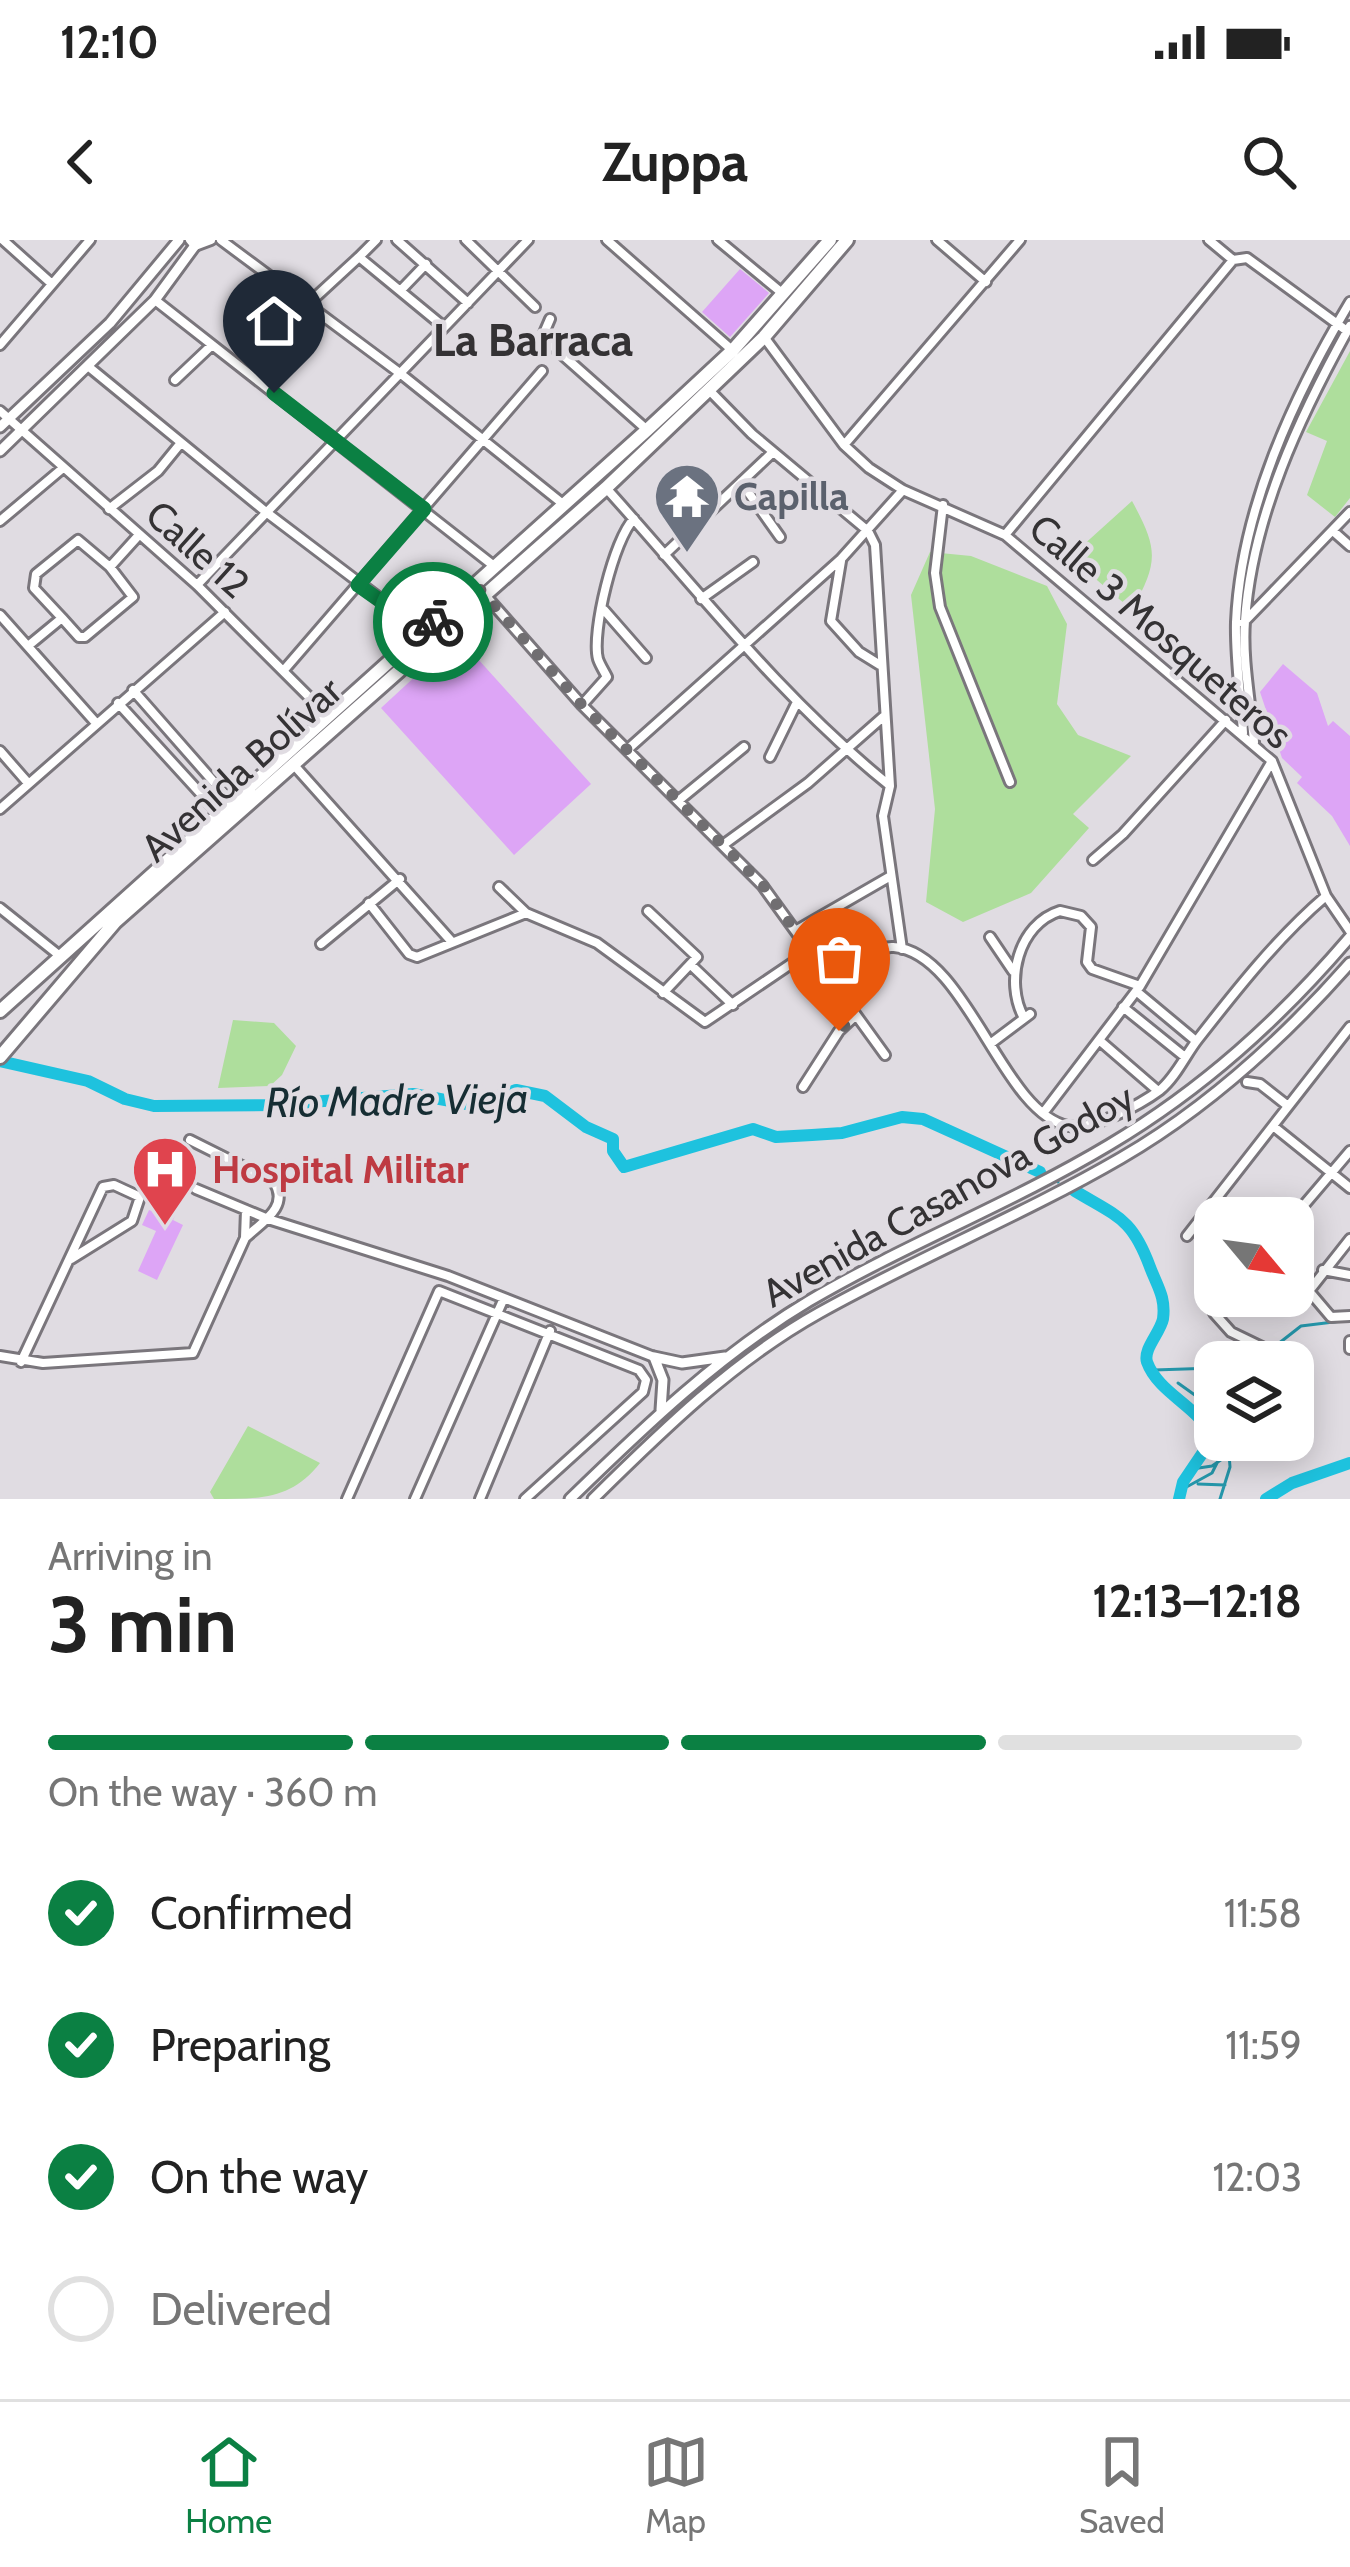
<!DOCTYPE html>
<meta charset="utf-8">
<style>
:root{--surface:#fff;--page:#f2f2f2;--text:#222;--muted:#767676;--line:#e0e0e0;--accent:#0b8043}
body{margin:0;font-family:Cabin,sans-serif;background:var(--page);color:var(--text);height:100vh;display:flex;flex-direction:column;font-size:45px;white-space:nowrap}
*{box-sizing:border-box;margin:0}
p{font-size:39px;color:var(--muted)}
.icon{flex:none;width:66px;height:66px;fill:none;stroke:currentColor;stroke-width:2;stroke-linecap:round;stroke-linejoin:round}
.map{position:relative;height:1259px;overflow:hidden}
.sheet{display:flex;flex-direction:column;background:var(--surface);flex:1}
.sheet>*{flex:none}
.needle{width:78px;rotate:119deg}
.fabs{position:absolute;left:1194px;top:957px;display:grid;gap:24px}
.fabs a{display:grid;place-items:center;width:120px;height:120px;border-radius:24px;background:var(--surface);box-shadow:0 6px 30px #0003;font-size:60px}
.pin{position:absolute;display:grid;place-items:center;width:102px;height:102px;color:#fff;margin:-123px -51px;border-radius:50% 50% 50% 0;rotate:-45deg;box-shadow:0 0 12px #0007}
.pin .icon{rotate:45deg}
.courier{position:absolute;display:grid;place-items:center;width:120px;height:120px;margin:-60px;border:9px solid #0b8043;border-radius:50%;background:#fff;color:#222;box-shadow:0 3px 15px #0007}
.head em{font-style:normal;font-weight:700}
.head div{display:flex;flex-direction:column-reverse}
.head{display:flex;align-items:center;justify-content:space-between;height:204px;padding:0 48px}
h1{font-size:78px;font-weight:700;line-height:90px}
.bar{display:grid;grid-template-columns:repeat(4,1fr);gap:18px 12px;align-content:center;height:144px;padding:0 48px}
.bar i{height:15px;border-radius:9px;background:var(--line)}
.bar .active{background:var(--accent)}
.bar p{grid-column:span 4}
ol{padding:0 48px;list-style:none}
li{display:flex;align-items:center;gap:36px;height:132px}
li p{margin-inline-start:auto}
li .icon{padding:12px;border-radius:50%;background:var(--accent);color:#fff;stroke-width:4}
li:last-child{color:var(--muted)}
li i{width:66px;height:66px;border:6px solid var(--line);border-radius:50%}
.status{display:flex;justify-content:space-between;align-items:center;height:84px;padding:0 60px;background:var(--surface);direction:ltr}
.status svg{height:33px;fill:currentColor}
header{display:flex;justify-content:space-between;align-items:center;height:156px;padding:0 48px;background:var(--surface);font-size:54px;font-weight:700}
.tab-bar{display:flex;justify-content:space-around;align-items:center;height:168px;border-top:3px solid var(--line);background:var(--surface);font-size:33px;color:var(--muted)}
.tab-bar a{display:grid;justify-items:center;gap:6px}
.tab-bar .active{color:var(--accent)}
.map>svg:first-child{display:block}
.green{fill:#aede9c}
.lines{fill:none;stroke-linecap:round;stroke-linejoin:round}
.stream{stroke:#2597ab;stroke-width:3}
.river{stroke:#1ec2de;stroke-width:12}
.building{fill:#dda5f6}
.minor-casing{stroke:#7a767c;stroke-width:14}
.tertiary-casing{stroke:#7a767c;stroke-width:15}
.primary-casing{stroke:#7a767c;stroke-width:18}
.minor{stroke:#fff;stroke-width:8}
.tertiary{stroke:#fff;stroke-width:9}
.primary{stroke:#fff;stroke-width:12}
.done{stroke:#706e71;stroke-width:12;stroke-dasharray:0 21.6}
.route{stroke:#0b8043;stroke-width:15}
.labels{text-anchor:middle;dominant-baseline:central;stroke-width:9;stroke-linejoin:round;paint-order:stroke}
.worship-label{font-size:39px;font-weight:bold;fill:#5b616d;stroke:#e0dce2;text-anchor:start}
.street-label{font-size:39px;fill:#343234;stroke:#e0dce2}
.health-label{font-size:39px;font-weight:bold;fill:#be3a42;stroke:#e0dce2;text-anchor:start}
.water-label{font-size:42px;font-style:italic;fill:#162d33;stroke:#e0dce2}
.quarter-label{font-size:45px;font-weight:bold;fill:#343234;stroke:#e0dce2}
</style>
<div class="status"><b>12:10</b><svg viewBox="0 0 49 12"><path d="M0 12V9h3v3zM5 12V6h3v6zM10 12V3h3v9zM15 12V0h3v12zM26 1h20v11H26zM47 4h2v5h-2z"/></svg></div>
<header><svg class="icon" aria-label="back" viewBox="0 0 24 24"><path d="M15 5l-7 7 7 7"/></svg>Zuppa<svg class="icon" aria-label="search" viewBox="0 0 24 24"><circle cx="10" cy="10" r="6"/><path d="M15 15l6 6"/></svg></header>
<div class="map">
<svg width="1350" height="1259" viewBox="0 0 1350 1259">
<rect width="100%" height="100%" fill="#e0dce2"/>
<!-- green -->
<path class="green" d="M1350,111V258L1335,277L1307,255L1327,201L1306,192Z
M1132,261C1158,309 1159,321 1132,370L1070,317Z
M930,312L971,316L1047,346L1067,384L1057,464L1078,495L1131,516L1073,574L1089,588L1031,653L963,682L926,662L935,569L911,355Z
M233,780L274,783L296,806L282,835L270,846L218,848Z
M248,1186L320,1223C292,1259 262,1259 214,1259L210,1252Z"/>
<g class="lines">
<!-- stream -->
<path class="stream" d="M1057,941L1058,942
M1255,1122L1301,1086L1350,1080
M1154,1130L1215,1128
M1178,1143L1199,1158H1215
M1196,1177H1215
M1209,1187L1215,1191
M1192,1229L1212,1226L1228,1215
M1198,1244L1225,1245
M1181,1250L1212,1233L1218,1221
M1220,1259L1230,1227L1229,1214L1239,1200"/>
<!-- river -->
<path class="river" d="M0,821L88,841L125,859L154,866L273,865L413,854L472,865L516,850L545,856L586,887L613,899V911L624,927L753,889L776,897L812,895L842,893L902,877L923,879L1040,932
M1075,951C1118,977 1132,978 1150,1027C1157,1046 1166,1057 1163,1079C1160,1093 1143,1109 1147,1122C1159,1155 1203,1168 1212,1199L1183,1242L1179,1259
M1266,1259L1292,1243L1350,1223"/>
</g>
<!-- building -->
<path class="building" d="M740,29L769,53L730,97L702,72Z
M458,397L591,544L514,615L381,468Z
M1283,424L1317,453L1328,486L1333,481L1350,496V606L1332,576L1297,543L1302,537L1282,518L1260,452Z
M173,930L192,939L173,980L183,985L157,1040L138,1031L156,991L142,985L149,970L154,972Z"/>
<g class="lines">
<defs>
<path id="minor" d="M3,0L52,44
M190,0L195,6L211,0
M221,0L401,134L563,264
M397,0L468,63
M466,0L535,67
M607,0L732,110
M718,0L782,53
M937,0L986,42
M1209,0L1233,20L1247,18L1347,91
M359,17L376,0
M401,50L426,24
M155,60L494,326
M308,64L359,17L444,87
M550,79L544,93L548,102L646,189
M764,97L844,205L869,228L903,250L1005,295L1272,521L1326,656L1350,691
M0,105L90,0
M89,127L266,272L423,391
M175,140L212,105
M709,150L752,194L868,291L875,305L890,546L883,576L902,709
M0,171L197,345L328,476
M844,205L1020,0
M741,242L780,297
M606,248C698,350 781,458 889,545
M943,265L935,333L940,367L1010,542
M109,269L158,231L180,204
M0,281L63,228
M1333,291L1350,306
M1005,295L1233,20
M664,315L773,212
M841,321L831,381L859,412L880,425
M197,345L528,0
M484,354L582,465L762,645L885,815
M701,359L753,322
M604,370L646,418
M0,375L96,483
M62,378L79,397H85L133,357L110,327
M1243,383L1350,272
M28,406L62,378L34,348L36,334L78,300L110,327L138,296
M284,430L542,131
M133,450L234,565
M118,463L222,577
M582,465L607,437C604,431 600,425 598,419C591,393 614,298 634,279
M1243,493C1241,457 1235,418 1236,382C1241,269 1293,157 1350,62
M1254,502C1251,463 1242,420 1245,381C1252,277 1300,176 1350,86
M627,510L841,319L903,250
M0,511L28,543
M770,517L797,462
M293,524L452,702
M678,561L744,507
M0,569L225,372
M723,605L808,543L883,477
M1093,620L1123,594L1226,480
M499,647L526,673L597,703L705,782L810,711
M369,663L409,714L417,717L526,673
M0,668L60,716
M648,671L697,717L663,753
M797,690L889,637
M990,697L1013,731
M321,704L400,639
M691,725L733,765
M829,739C846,729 875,705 894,707C967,713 1002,873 1068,886C1092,891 1141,864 1160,850C1176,837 1186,814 1198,799C1237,749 1278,697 1326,656
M1136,751L1196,801
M1123,767L1185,817
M1024,778C1004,742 1018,684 1060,671L1081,676L1091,687L1087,722L1092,729L1140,746
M1099,800L1158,851
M990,804L1030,774
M1247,842L1260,844L1288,866
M803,847L839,791L855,776
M1044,872L1140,746L1272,521
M1273,886L1350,948
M190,900L274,942C290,967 262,982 245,998
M196,949L268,979L448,1036L654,1117
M1293,978L1350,911
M1187,996L1350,787
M1350,999L1309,1051L1331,1077L1350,1076
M1323,1030L1350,1035
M1226,1056L1214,1073L1231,1092L1262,1107
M1350,1101V1109
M0,1116L43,1123L193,1113L245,998L246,970
M21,1122L103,947L114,945L140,957L132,981L71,1019
M347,1259L439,1051L639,1130L646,1140L643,1152L525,1259
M415,1259L504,1058
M480,1259L550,1091"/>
<path id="tertiary" d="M0,187L110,83L179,0
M0,211L155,60L199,0
M654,1117L682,1123L725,1117
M654,1117L663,1140L661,1170
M570,1259C645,1186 719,1115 809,1061C906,1004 1012,963 1109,905C1203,849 1279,780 1350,697
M593,1259C662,1191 733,1121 819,1073C917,1018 1023,975 1121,918C1209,867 1283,799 1350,723"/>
<path id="primary" d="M0,771L647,190L733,110L830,0
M0,817L115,682L606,248L764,97L847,0"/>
</defs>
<!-- minor casing -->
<use href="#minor" class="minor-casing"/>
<!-- tertiary casing -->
<use href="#tertiary" class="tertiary-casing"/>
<!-- primary casing -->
<use href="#primary" class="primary-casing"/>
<!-- minor -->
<use href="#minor" class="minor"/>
<!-- tertiary -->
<use href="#tertiary" class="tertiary"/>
<!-- primary -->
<use href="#primary" class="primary"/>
</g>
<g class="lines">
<!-- done -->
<path class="done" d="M433,382L475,344L582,465L763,645L855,776L839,791"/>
<!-- route -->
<path class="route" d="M274,153L424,269L358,345L423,391L433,382"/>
</g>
<!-- icons -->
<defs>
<symbol id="temple-pin" viewBox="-11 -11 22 30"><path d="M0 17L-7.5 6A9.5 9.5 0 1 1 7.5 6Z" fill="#6b7280" stroke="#e0dce2"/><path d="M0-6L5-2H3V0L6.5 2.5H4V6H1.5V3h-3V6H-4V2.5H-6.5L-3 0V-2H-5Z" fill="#fff"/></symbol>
<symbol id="hospital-pin" viewBox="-11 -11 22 30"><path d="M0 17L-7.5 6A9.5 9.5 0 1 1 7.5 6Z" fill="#e0444e" stroke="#e0dce2"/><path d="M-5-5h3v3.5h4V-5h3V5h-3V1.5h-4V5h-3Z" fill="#fff"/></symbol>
</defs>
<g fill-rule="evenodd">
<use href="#temple-pin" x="649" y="218" width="76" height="104"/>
<use href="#hospital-pin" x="127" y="891" width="76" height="104"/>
</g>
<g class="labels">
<!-- worship labels -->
<g class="worship-label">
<text x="734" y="256">Capilla</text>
</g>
<!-- street labels -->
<g class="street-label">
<text transform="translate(198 309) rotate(42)">Calle 12</text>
<text transform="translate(1161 391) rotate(41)">Calle 3 Mosqueteros</text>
<text transform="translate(241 529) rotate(-42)">Avenida Bolívar</text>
<text transform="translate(948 955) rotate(-29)">Avenida Casanova Godoy</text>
</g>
<!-- health labels -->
<g class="health-label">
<text x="212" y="929">Hospital Militar</text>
</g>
<!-- water labels -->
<g class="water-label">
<text transform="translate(397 860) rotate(-1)">Río Madre Vieja</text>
</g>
<!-- quarter labels -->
<g class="quarter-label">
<text x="533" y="100">La Barraca</text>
</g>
</g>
</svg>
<div class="fabs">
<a><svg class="needle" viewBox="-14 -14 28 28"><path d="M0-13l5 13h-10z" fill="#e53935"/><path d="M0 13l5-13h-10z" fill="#767676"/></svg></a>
<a><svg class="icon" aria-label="layers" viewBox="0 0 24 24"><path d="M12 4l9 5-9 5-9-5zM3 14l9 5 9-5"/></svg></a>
</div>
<div class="pin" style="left:839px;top:791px;background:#ea580c"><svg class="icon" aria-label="bag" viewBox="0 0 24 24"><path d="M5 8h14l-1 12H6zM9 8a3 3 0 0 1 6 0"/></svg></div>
<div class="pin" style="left:274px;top:153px;background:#1f2937"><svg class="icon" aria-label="home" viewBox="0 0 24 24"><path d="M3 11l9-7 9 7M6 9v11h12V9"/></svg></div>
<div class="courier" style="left:433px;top:382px"><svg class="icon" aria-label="bike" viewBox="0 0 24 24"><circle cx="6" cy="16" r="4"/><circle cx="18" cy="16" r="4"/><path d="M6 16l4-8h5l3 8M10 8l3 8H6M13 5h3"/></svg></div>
</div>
<section class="sheet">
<div class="head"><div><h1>3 min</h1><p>Arriving in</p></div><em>12:13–12:18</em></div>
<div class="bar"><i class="active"></i><i class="active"></i><i class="active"></i><i></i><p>On the way · 360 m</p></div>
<ol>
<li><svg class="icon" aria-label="check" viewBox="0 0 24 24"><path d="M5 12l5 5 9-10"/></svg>Confirmed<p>11:58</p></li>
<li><svg class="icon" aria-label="check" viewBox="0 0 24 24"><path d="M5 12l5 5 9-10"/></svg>Preparing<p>11:59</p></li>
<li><svg class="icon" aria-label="check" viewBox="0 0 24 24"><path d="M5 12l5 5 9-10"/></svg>On the way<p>12:03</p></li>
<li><i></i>Delivered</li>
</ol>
</section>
<nav class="tab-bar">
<a class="active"><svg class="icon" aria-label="home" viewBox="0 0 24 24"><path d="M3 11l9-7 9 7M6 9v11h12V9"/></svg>Home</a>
<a><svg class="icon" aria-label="map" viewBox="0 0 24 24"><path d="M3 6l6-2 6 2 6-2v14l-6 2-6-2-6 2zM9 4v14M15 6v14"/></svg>Map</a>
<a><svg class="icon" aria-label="saved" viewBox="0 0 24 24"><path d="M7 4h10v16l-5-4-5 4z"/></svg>Saved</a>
</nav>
